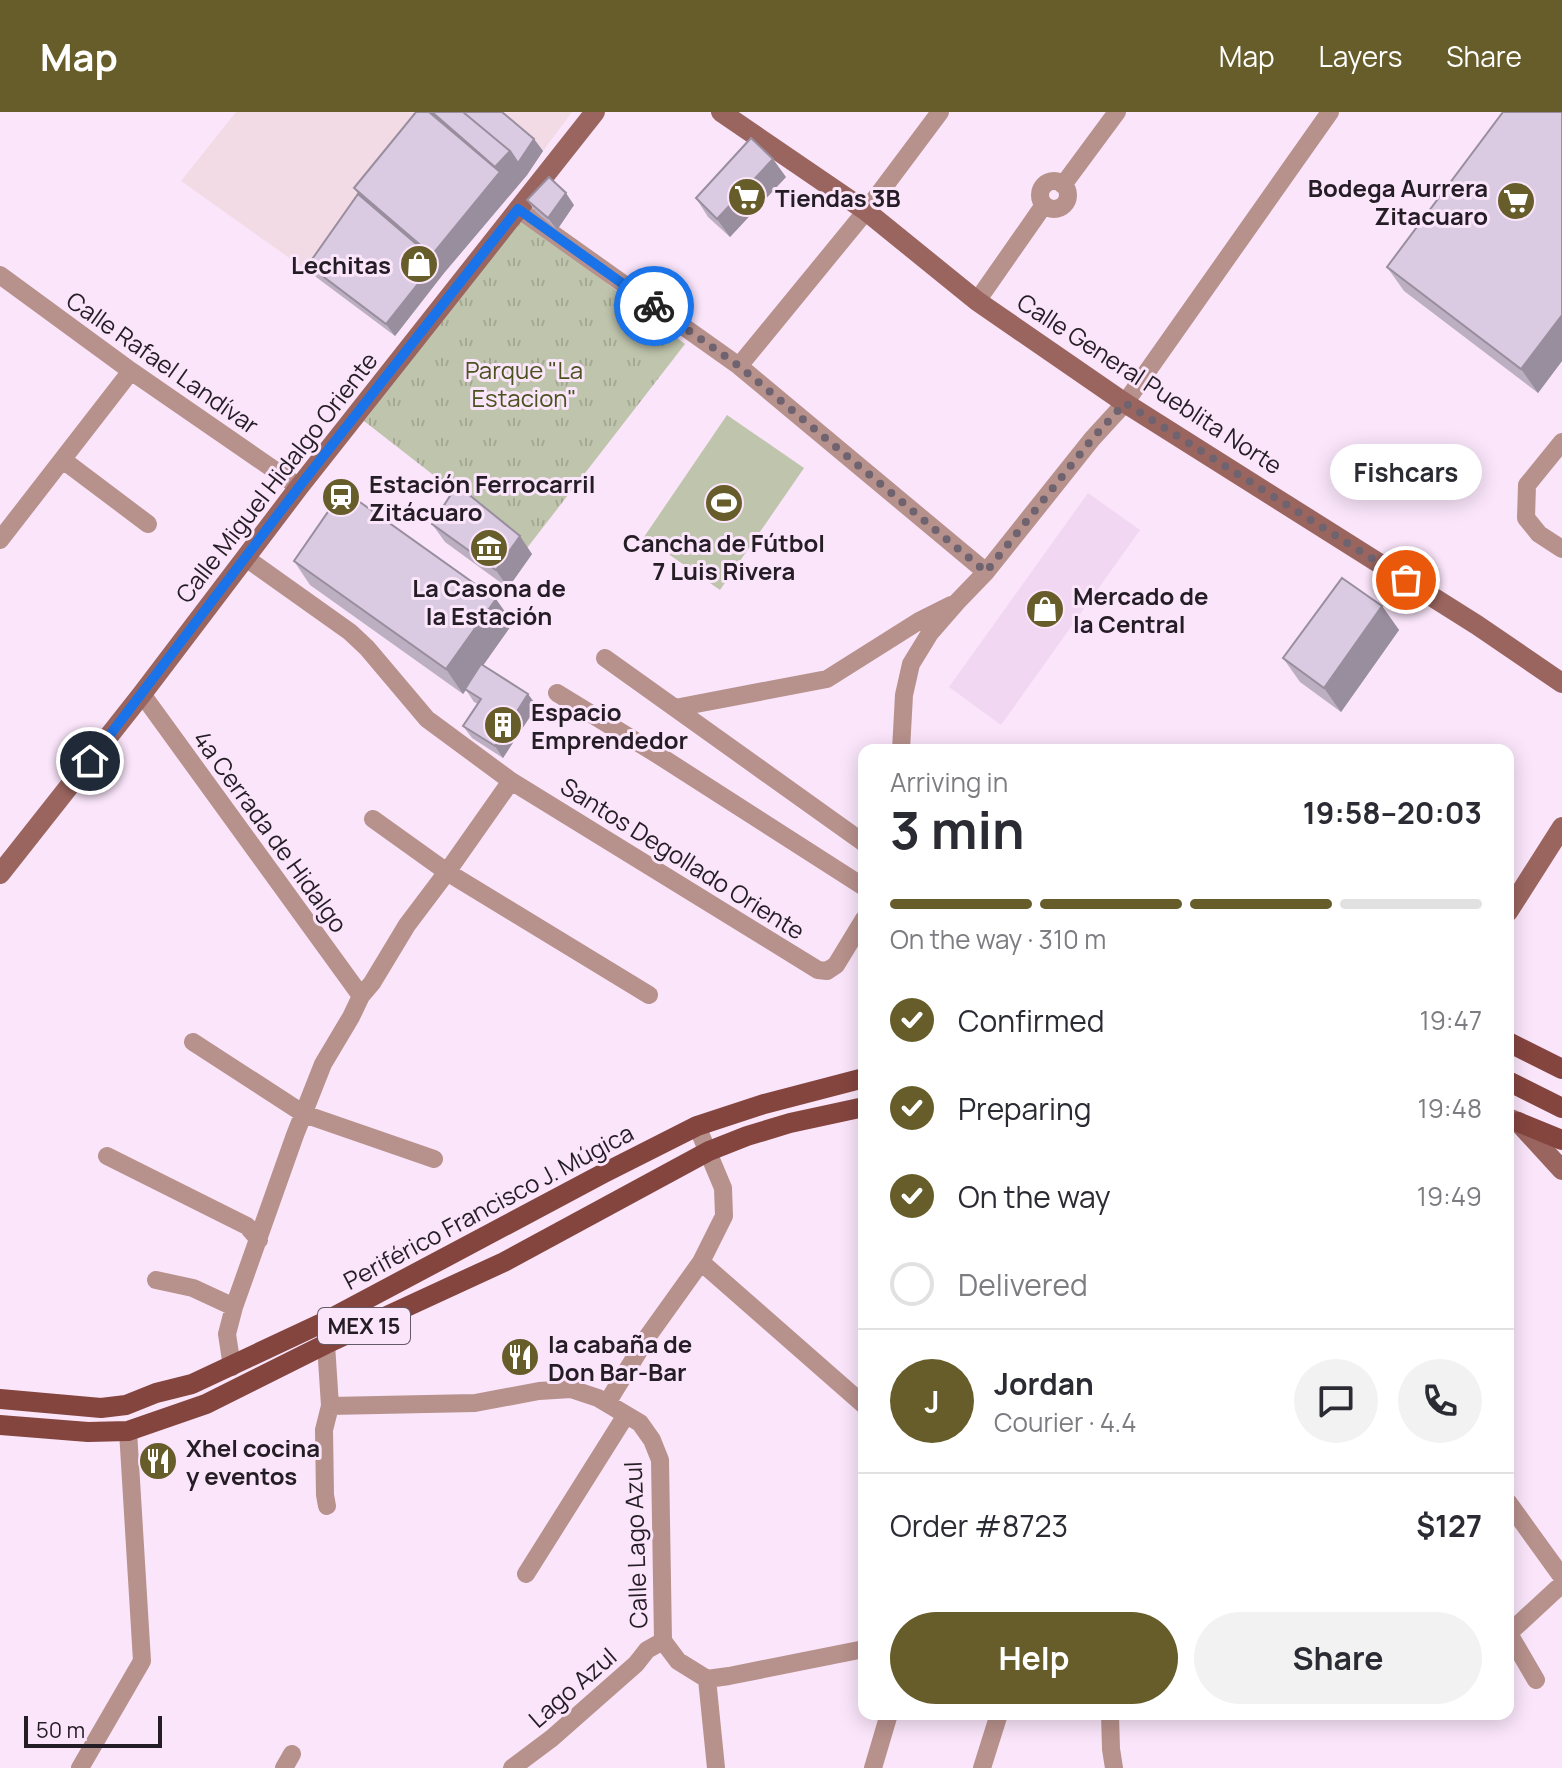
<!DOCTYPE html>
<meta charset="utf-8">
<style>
:root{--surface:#fff;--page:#f2f2f3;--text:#2b2b33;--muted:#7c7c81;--line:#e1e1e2;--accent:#675d2a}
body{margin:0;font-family:Manrope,sans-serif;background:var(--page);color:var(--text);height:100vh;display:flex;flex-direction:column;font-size:30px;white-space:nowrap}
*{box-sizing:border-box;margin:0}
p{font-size:26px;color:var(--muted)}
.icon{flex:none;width:44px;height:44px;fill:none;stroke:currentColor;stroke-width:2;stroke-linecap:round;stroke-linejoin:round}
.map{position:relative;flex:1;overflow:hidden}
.sheet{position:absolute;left:858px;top:632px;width:656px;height:976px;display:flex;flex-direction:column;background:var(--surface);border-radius:16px;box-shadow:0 4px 20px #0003}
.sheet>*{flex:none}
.scale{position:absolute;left:24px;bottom:20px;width:138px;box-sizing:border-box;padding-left:8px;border:4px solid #251d25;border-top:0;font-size:22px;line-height:28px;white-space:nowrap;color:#251d25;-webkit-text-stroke:6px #fae5fa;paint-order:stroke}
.pin{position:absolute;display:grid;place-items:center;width:68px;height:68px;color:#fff;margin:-34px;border:4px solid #fff;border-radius:50%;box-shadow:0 2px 8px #0007}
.courier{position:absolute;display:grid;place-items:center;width:80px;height:80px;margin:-40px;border:6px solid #1a73e8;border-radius:50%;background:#fff;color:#222;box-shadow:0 2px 10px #0007}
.bubble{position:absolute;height:56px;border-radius:28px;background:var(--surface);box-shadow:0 4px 20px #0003;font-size:26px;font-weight:700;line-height:56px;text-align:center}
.headline em{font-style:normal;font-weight:700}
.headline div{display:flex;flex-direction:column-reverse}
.headline{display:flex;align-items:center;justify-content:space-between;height:136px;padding:0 32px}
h1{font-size:52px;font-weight:700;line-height:60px}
.bar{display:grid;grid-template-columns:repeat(4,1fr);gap:12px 8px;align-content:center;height:96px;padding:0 32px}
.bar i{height:10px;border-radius:6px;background:var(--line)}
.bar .on{background:var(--accent)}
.bar p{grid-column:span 4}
.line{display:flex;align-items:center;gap:20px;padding:0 32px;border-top:2px solid var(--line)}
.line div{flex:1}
.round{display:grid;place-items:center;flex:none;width:84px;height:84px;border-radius:42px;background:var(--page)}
ol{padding:0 32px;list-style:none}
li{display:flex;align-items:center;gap:24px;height:88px}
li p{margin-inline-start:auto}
li .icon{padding:8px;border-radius:50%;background:var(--accent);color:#fff;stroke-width:4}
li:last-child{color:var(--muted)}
li i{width:44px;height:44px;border:4px solid var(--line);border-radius:50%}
.primary-button{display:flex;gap:16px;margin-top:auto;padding:16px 32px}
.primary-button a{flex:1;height:92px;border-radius:48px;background:var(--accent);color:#fff;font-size:32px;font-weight:700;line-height:92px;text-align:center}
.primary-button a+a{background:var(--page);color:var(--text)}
header{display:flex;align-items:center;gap:48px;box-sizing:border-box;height:112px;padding:0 40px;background:var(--accent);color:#fff}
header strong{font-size:38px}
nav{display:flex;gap:44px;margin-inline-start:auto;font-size:28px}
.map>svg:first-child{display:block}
.built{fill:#f2d7f2}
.education{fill:#f3dbe6}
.grass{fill:url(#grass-tufts)}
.garden{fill:#bfc4ac}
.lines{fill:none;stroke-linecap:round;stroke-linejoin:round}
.street{stroke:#b7918c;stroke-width:18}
.secondary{stroke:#9b655f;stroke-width:20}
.primary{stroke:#85453f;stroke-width:20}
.wall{fill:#bcafc2}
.shaded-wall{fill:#998e9e}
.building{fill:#dbcbe2;stroke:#998e9e;stroke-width:2}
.done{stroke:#706370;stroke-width:8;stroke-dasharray:0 14.4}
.route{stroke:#1a73e8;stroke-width:10}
.labels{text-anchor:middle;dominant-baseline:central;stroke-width:6;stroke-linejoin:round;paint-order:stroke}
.shield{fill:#fae5fa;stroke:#655965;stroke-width:2}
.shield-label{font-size:22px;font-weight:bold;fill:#251d25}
.poi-label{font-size:24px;font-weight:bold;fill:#251d25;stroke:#fae5fa;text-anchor:start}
.street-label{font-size:24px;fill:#251d25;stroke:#fae5fa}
.park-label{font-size:24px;fill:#4a521f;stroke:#fae5fa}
</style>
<header>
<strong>Map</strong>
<nav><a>Map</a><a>Layers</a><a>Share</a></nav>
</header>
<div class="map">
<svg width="1562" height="1656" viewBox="0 0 1562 1656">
<defs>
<pattern id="grass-tufts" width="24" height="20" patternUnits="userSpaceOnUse" patternTransform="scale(2)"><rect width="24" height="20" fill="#bfc4ac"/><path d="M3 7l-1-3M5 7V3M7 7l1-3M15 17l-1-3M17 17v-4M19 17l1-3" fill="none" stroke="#a4a894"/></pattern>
</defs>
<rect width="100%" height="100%" fill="#fae5fa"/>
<!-- built -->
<path class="built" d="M1088,381L1140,418L1001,613L949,575Z"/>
<!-- education -->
<path class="education" d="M236,0H444L403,49L316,165L181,69Z
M495,0H572L543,39Z"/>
<!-- grass -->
<path class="grass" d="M522,105L685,232L527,436L364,309Z"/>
<!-- garden -->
<path class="garden" d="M727,303L804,356L720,478L644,425Z"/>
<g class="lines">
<!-- street -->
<path class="street" d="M1040 83a14 14 0 1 1 28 0a14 14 0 1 1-28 0Z
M1063,73L1117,0
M518,97L739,254L986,460
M0,163L131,259L299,375
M977,189L1044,93
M739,254L866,99L940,0
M1562,330L1527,373L1526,406L1539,422L1562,437
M63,348L148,412
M0,428L131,259
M246,446L350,520L367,536L427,607L511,669L818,858L827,859L836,853L864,807
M605,546L864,731
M557,581L655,641L864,775
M142,582L361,884
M675,596L827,567L919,509L951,493
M901,638L904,583L911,552L930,521L957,490L986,460L1092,327L1125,291L1330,0
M373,707L447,760L649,883
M193,930L304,1002L434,1047
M107,1044L247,1114L259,1128
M701,1150L864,1293
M156,1168L193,1176L234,1195
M326,1232L330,1294L324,1318L325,1383L327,1394
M232,1255L227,1222L234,1195L295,1023L323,952L351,905L361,884L372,871L407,813L447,760L511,669
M607,1291L648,1224L701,1150L724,1104L723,1076L697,1014
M330,1294L475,1291L539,1279L571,1277L598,1286L640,1311L652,1328L660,1348L663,1529L678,1549L707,1567L729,1564L864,1537
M1508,1390L1562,1465
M526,1462L626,1303
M1508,1520L1536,1568
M1509,1521L1562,1472
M707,1567L716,1656
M1110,1602L1111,1637L1114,1656
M80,1656L142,1549L128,1319
M284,1656L292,1642
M512,1656L552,1626L636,1552L647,1538L663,1529
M873,1656L889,1602
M982,1656L999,1602"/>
<!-- secondary -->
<path class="secondary" d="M721,0L866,99L977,189L1125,291L1477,513L1562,571
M0,762L142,582L299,375L595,0
M1508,800L1562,715
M1508,1006L1518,1010L1562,1058"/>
<!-- primary -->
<path class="primary" d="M1508,930L1562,957
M1508,969L1562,996
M1518,1010L1562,1028
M0,1287L101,1296L126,1293L156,1281L192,1272L322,1211L604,1061L697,1014L764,992L864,966
M0,1313L88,1320L128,1319L206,1292L326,1232L504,1150L709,1039L747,1024L790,1011L864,995"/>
</g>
<!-- wall -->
<path class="wall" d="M416,0H502L534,27L543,39L527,63L444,161L395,224L316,165L308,153L358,82L354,76Z
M1562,0V249L1538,281L1404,179L1387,155Z
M786,65L730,125L708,105L696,86Z
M527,88L574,93L557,118L536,100Z
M432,412L532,442L508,476L445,430Z
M294,449L513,511L483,553L537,594L503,646L472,626L463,614L478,592L474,590L466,578L463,582L310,473Z
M1382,494L1399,518L1341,600L1300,570L1283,546Z"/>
<!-- shaded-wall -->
<path class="shaded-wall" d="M534,27L543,39L527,63L444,161L395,224L386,212L436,149L432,143L500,60L495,55L510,39Z
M773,47L786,65L730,125L717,107Z
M566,81L574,93L557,118L548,106Z
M1562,203V249L1538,281L1521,257Z
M520,424L532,442L508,476L496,458Z
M496,487L513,511L463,582L446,557Z
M1382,494L1399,518L1341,600L1324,576Z
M528,582L537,594L503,646L495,634Z"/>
<!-- building -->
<path class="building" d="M416,0H429L500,60L432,143L354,76Z
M432,0H463L510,39L495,55Z
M463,0H502L534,27L518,51L510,39Z
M1503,0H1562V203L1521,257L1387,155Z
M751,26L773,47L717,107L696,86Z
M549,65L566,81L548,106L527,88Z
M358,82L436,149L386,212L308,153Z
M457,373L520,424L496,458L432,412Z
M343,378L496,487L446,557L294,449Z
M1342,466L1382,494L1324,576L1283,546Z
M481,552L528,582L495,634L463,614L481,587L465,577Z"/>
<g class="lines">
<!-- done -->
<path class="done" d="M654,194L739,254L986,460L1092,327L1125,291L1406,468"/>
<!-- route -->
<path class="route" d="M90,649L299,375L518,97L654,194"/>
</g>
<!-- icons -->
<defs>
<symbol id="supermarket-disc" viewBox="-11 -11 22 22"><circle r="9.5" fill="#675d2a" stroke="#fae5fa"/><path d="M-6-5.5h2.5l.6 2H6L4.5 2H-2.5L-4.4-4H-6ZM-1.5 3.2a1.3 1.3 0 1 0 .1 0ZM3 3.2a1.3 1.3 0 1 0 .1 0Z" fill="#fff"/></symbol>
<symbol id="shop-disc" viewBox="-11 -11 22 22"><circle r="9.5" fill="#675d2a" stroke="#fae5fa"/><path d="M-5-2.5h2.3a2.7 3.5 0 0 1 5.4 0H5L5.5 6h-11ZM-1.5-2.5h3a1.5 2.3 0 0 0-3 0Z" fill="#fff"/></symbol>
<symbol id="station-disc" viewBox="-11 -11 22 22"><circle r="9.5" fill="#675d2a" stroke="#fae5fa"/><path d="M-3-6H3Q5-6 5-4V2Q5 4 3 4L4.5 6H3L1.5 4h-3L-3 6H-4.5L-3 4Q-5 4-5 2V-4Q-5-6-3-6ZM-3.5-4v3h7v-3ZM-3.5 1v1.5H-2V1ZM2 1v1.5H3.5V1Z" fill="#fff"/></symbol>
<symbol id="stadium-disc" viewBox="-11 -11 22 22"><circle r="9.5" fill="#675d2a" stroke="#fae5fa"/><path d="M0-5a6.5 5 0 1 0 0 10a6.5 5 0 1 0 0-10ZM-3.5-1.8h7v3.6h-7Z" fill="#fff"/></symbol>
<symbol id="museum-disc" viewBox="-11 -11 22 22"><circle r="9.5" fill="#675d2a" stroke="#fae5fa"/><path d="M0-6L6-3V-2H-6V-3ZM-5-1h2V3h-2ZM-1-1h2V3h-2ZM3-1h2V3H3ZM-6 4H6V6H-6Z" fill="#fff"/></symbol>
<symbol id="building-disc" viewBox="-11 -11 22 22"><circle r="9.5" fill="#675d2a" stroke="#fae5fa"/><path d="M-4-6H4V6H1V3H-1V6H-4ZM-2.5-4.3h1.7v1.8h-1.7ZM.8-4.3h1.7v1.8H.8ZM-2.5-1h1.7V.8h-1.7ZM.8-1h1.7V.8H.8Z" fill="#fff"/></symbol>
<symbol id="restaurant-disc" viewBox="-11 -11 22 22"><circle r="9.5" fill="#675d2a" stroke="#fae5fa"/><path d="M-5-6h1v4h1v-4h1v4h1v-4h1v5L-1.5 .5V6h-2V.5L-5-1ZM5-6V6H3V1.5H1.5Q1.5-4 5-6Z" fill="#fff"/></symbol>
</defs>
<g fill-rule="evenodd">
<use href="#supermarket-disc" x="725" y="63" width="44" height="44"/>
<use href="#supermarket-disc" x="1494" y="67" width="44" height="44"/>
<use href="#shop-disc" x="397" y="130" width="44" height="44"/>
<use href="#station-disc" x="319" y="363" width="44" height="44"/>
<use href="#stadium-disc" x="702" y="369" width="44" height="44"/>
<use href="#museum-disc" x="467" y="414" width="44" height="44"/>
<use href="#shop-disc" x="1023" y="475" width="44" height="44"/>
<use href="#building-disc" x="481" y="591" width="44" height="44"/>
<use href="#restaurant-disc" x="498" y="1223" width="44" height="44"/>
<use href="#restaurant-disc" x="136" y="1327" width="44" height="44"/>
</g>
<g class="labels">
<!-- shield labels -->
<rect class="shield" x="318" y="1196" width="92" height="36" rx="6"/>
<g class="shield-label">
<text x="364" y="1214">MEX 15</text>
</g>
<!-- poi labels -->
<g class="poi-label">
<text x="1488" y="75" text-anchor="end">Bodega Aurrera<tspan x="1488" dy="28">Zitacuaro</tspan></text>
<text x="775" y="85">Tiendas 3B</text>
<text x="391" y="152" text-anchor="end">Lechitas</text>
<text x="369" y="371">Estación Ferrocarril<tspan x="369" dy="28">Zitácuaro</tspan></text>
<text x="724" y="430" text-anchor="middle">Cancha de Fútbol<tspan x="724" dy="28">7 Luis Rivera</tspan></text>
<text x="489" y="475" text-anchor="middle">La Casona de<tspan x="489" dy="28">la Estación</tspan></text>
<text x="1073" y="483">Mercado de<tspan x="1073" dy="28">la Central</tspan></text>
<text x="531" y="599">Espacio<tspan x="531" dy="28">Emprendedor</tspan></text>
<text x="548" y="1231">la cabaña de<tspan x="548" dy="28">Don Bar-Bar</tspan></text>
<text x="186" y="1335">Xhel cocina<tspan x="186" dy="28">y eventos</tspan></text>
</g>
<!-- street labels -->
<g class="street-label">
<text transform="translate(163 250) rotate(35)">Calle Rafael Landívar</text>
<text transform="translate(1150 271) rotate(33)">Calle General Pueblita Norte</text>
<text transform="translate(276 365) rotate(-52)">Calle Miguel Hidalgo Oriente</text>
<text transform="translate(271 719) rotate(54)">4a Cerrada de Hidalgo</text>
<text transform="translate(683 746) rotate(32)">Santos Degollado Oriente</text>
<text transform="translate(488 1094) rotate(-28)">Periférico Francisco J. Múgica</text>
<text transform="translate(635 1433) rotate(-92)">Calle Lago Azul</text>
<text transform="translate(572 1575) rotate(-41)">Lago Azul</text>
</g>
<!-- park labels -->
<g class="park-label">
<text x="524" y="257">Parque "La<tspan x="524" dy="28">Estacion"</tspan></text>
</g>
</g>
</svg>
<div class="scale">50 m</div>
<div class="pin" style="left:1406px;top:468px;background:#ea580c"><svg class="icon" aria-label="bag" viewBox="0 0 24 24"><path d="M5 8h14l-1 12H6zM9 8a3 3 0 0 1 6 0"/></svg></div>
<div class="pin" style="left:90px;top:649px;background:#1f2937"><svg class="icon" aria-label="home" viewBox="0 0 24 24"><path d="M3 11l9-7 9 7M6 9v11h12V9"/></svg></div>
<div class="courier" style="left:654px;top:194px"><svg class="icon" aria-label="bike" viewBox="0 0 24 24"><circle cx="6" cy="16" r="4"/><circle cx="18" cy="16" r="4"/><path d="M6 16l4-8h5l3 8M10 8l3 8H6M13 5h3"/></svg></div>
<div class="bubble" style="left:1330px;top:332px;width:152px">Fishcars</div>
<section class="sheet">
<div class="headline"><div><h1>3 min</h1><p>Arriving in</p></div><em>19:58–20:03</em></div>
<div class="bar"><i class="on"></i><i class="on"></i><i class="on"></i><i></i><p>On the way · 310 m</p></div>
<ol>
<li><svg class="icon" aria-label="check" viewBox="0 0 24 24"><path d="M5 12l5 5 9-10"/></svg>Confirmed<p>19:47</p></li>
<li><svg class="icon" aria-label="check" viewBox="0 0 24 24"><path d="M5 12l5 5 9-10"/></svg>Preparing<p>19:48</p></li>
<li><svg class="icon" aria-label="check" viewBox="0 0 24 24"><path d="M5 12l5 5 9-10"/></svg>On the way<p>19:49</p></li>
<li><i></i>Delivered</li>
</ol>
<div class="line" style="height:144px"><b class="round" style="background:var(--accent);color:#fff">J</b><div><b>Jordan</b><p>Courier · 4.4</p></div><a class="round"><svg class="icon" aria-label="chat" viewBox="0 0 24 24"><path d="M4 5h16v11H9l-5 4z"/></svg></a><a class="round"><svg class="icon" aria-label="phone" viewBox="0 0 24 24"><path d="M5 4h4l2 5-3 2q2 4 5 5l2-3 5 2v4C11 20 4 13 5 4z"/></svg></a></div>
<div class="line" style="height:104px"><div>Order #8723</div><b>$127</b></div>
<div class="primary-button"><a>Help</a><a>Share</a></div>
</section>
</div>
